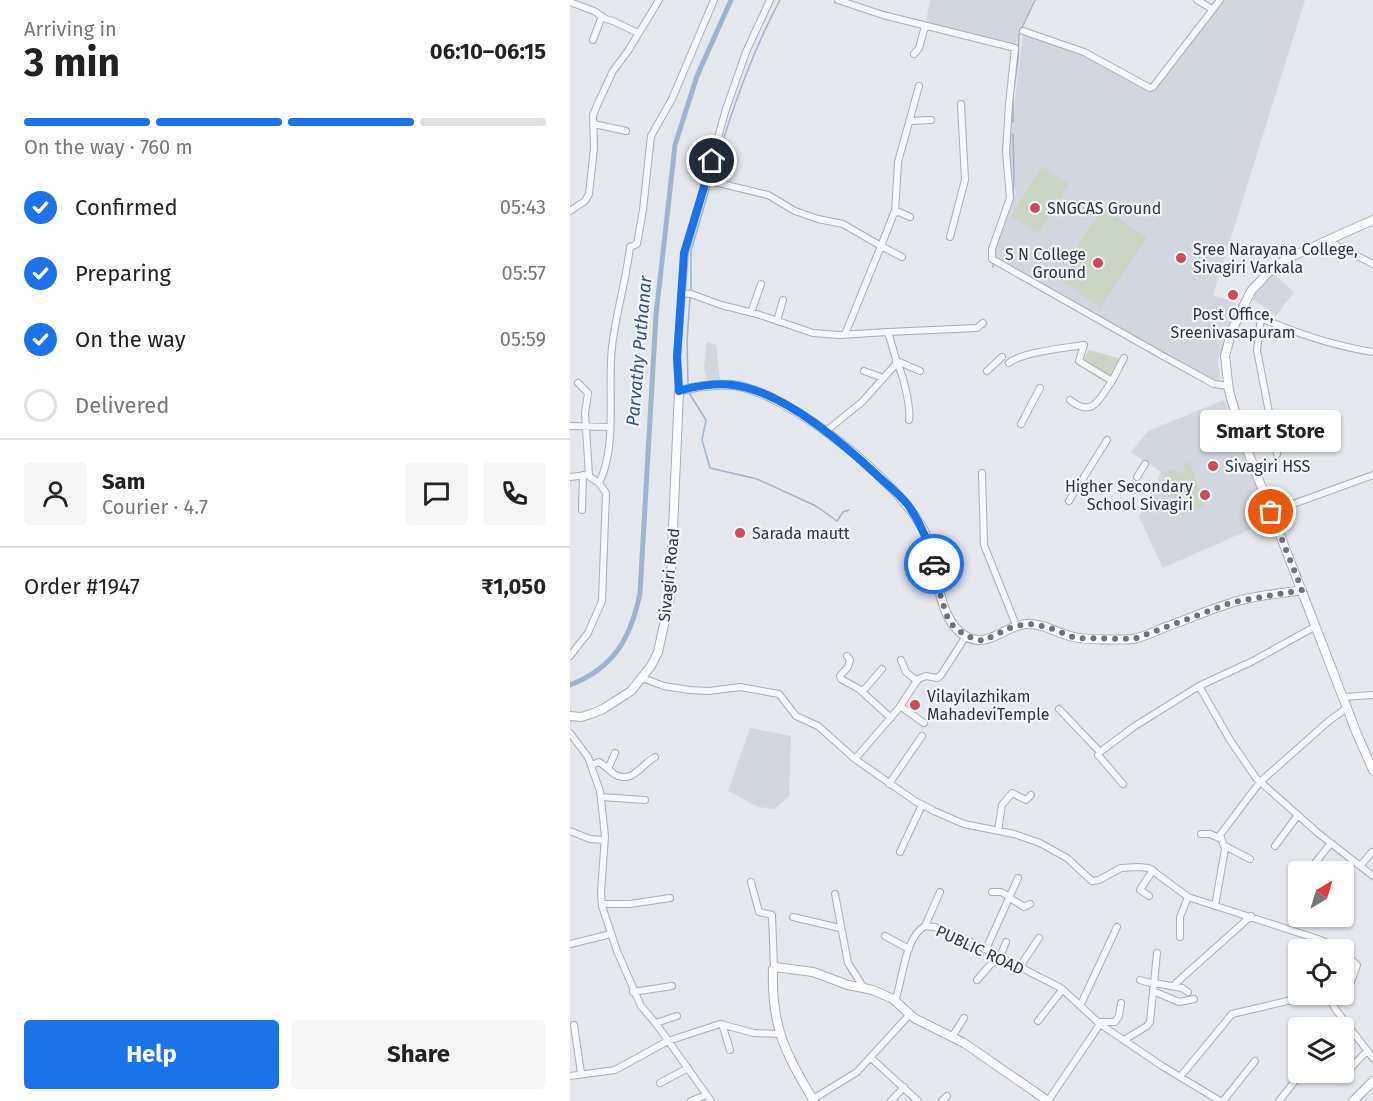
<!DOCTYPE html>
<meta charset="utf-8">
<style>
:root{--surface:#fff;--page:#f6f6f6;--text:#222;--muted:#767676;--line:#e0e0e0;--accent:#1a73e8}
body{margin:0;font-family:"Fira Sans",sans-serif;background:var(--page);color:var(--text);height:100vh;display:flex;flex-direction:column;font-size:22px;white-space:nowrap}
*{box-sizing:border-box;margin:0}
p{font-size:20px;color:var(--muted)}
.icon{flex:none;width:33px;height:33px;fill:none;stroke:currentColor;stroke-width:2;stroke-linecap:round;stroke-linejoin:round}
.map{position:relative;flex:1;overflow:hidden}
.side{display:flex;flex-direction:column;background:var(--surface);width:570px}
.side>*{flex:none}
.needle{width:39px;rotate:38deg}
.fabs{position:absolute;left:718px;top:861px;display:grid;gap:12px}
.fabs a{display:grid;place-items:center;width:66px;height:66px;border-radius:6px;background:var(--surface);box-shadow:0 2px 4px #0004;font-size:30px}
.pin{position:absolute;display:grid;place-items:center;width:51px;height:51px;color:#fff;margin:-26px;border:3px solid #fff;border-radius:50%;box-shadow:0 2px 6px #0007}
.courier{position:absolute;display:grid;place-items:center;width:60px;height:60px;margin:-30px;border:4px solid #1a73e8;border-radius:50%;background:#fff;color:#222;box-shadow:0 2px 8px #0007}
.bubble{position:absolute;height:42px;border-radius:6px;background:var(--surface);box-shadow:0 2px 4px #0004;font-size:20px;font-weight:700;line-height:42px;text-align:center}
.headline em{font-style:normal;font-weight:700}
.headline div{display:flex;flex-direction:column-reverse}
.headline{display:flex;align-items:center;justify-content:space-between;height:102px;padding:0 24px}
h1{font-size:39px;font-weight:700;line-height:45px}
.bar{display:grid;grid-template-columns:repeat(4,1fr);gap:9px 6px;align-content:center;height:72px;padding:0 24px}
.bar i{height:8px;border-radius:4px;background:var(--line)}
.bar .selected{background:var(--accent)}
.bar p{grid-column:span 4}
.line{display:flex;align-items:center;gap:15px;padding:0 24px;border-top:2px solid var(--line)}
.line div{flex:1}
.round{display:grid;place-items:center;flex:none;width:63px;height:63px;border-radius:6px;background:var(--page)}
ol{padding:0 24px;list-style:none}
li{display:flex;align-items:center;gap:18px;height:66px}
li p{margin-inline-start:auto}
li .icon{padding:6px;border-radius:50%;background:var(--accent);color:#fff;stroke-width:4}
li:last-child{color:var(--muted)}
li i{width:33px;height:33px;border:3px solid var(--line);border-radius:50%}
.button{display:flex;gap:12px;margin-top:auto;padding:12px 24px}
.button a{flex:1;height:69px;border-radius:6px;background:var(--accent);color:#fff;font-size:24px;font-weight:700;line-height:69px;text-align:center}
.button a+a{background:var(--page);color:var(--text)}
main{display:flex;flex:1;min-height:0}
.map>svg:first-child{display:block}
.built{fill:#d2d6de}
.green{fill:#c9d6c5}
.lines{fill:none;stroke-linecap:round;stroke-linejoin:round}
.stream{stroke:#9fb4cc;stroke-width:1.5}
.canal{stroke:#9fb4cc;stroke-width:5}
.minor-casing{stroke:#a9aeb7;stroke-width:8}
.secondary-casing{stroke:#a9aeb7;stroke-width:10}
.minor{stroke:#f7f8fa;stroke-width:6}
.secondary{stroke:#fff;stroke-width:8}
.done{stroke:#6c737f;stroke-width:6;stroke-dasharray:0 10.8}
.route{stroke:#1a73e8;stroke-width:8}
.poi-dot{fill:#d1495b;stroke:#f4f6f9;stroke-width:2}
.labels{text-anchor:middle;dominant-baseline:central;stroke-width:4.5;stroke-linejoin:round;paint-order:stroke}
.poi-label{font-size:16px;fill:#2b3445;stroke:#f4f6f9;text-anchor:start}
.street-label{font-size:16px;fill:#2b3445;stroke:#f4f6f9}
.water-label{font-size:18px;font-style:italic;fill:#34527a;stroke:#f4f6f9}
</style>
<main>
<section class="side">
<div class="headline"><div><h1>3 min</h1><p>Arriving in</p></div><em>06:10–06:15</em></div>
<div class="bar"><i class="selected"></i><i class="selected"></i><i class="selected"></i><i></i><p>On the way · 760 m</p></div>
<ol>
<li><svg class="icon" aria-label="check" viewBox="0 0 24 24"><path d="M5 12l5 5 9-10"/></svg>Confirmed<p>05:43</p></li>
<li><svg class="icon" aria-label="check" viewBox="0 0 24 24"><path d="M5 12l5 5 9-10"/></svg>Preparing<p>05:57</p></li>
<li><svg class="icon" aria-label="check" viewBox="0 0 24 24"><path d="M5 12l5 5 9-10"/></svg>On the way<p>05:59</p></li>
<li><i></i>Delivered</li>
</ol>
<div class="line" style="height:108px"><a class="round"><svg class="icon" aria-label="person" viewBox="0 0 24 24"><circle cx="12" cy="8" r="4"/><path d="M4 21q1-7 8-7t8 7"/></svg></a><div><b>Sam</b><p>Courier · 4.7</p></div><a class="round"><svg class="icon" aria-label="chat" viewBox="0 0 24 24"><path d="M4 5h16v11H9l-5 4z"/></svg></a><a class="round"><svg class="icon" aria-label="phone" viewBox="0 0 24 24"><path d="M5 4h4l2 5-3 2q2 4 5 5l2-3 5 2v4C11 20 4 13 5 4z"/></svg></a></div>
<div class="line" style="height:78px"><div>Order #1947</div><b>₹1,050</b></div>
<div class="button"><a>Help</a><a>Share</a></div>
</section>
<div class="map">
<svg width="803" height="1101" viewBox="0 0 803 1101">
<rect width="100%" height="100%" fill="#e4e7ec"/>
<!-- built -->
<path class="built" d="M360,0H463L445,45L356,22Z
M652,0H735L643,295L666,303L648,361L651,382L649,385L429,261L424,253L446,192L438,158L453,34L514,55L578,89Z
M704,274L724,292L706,316L681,298Z
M137,342L146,345L150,380H137L134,369Z
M654,400L699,521L593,568L569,517L591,472L561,452L578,431Z
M180,728L221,736L219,796L205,809L188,807L158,791Z"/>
<!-- green -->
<path class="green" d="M472,167L499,184L468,233L441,216Z
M533,208L577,237L530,307L487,278Z
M519,350L551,359L541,377L513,362Z
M619,462L636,505L613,514L610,505L607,506L594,473L605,468L607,474L615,471L613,464Z"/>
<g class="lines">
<!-- stream -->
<path class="stream" d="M444,88L448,60L449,34L465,0
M443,96V122
M443,134L444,180L443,199
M142,178C159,117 180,56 210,0
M423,267V265
M121,292V251L141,183
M118,385L117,341L120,297
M119,393L136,420L132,440L140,468L187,479L246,506L267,521L273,512L279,510"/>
<!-- canal -->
<path class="canal" d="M0,685C44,668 61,638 70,593L86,315L105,145L127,76L161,0"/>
<defs>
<path id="minor" d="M268,0L313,15L445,48L439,104L436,152L440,198L422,249V259L593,356L644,384L658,386
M627,0L642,9
M0,2L24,11L36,19L43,21L68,33
M453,31L514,52L580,88L583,87L650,0
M23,40L32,16
M344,54L349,48L355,26
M339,121L361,120
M24,124L56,131
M136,180L198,195L225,211L248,219L273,224L311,246L324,213L329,212L340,217
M0,211L15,201L19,194L24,148L23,115L29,101L43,71L58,51L89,0
M325,212L328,162L349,86
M380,237L395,180L391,104
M758,241L803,264
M112,293L121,294L151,305L187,314L243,333L269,335L318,332L326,359V364L292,402L255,432
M673,310C714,329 757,345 803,352
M181,313L191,284
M691,318L687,350L707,454
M207,321L213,300
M276,332L311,246L332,257
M318,332L407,328L413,323
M327,361L350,371
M326,362C333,371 341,409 339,420
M439,363C452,352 496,348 514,345L509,361L542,381L554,358
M294,371L313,378
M417,371L432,357
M8,383L18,393L15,413L19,475
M109,391L107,357L115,253L156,109L176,52L200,0
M500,400C523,419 530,398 542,381
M451,424L470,388
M0,426L39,427
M412,473L414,545L446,625
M0,477L17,475L29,483
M567,477L575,464
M499,501L537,440
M12,510L13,475
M701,512L803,475
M746,626L683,661L629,686L660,740L686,778L748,833L803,876
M0,656L18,633L32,601L36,493L29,483C48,446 37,389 42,347C46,313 56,281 60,247L67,244L73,210L81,136L102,99L144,0
M277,656L280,660L278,667L270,676L271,679L289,689L321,718
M331,660L336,672L347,681
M72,678L94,686L119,690L139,691L170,687L209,694L226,716L248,726L285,759L345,801L364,811L394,824L444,834L470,843L497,858L522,881L529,880L551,868L568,867L579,868L618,897L748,939L772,950
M293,691L312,669
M773,697L803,695
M330,706L354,723
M489,709L530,752
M0,733L18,757L30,791L35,836L31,893L32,906L47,951L71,1006L87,1025L141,1101
M285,759L329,708L348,679L356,676L367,678L371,675L396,636
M22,765L29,762C34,765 39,770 44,774C62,785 72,764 85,757
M38,769L45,753
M319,784L352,736
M553,784L528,755L530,752L565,726L629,686
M31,797L75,800
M0,831L20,839L34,840
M428,831L432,805L442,793L456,800L461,795
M631,834H640L649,838
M655,846L680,859
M705,846L728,815
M330,852L352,805
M745,863L761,843
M790,866L802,852
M181,882L189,912L202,915L204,968
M422,892H431L440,897
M265,894L278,963L294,988
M579,896L570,890L583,870
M440,898L454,907L460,904
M32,904H60L100,898
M645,906L655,849L650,835L690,782L760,720L777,708
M223,917L270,928
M355,926L370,892
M315,936L339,949
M610,937V917L618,897
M0,944L41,934
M416,949L448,878
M430,957L436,942
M774,961H783L787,965L781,982
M449,968L469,938
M407,980L428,956
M570,980L584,984
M584,983L612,988L618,992
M606,983L681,916
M583,991L609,1002L624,999
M63,992L102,986
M756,994L766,1010L803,1058
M325,1001C333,980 334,938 355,926L365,927L401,942L491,988L530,1024L592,1066L650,1101
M510,1006L547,927
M468,1021L492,990
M528,1022H545L549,1016L551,1003
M86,1023L107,1016
M152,1024L160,1050
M4,1025L11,1073
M382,1037L394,1018
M554,1040L577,1026L580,1022L587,953
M301,1058L348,1101
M0,1076L45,1070L98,1041L150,1024L184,1033L210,1034
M610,1077L662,1014L747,994
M770,1079L797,1051
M90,1083L118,1068
M243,1099L287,1072L340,1014
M121,1101L136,1095
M321,1101L334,1087
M372,1101L377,1096
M478,1101L530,1024
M653,1101L685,1061
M709,1101L732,1072"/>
<path id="secondary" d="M803,220L716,259L698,273L681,291L662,330L655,356L659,391L673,439L787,734L803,770
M0,716L11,717L21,714L33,709L61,691L81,666L88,652L100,597L109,391C125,386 146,384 163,385C217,391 330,482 354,531C368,560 365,621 397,637C419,648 434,626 456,624C474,623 488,634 504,637C516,640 550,640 563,639C573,637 584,632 593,628C616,620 638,610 661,603C683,595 709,594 732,590
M244,1101C215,1054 201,1025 203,969L205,967L243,972L278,985L303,990L323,999L344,1018L394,1043L478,1101
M783,1101L803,1081"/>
</defs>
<!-- minor casing -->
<use href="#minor" class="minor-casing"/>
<!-- secondary casing -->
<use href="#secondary" class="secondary-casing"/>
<!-- minor -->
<use href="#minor" class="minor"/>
<!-- secondary -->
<use href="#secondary" class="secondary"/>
</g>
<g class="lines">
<!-- done -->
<path class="done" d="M364,564L371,598L378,619L384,627L396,636L413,641L444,626L460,624L478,627L505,638L564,639L663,602L732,590L701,512"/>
<!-- route -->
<path class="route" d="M142,161L114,253L107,357L109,391C124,386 147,383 163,385C212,391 274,444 309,477C319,486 330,495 338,505C351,523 359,543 364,564"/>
</g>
<!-- markers -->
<g class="poi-dot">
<circle cx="465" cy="208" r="6"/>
<circle cx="611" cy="258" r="6"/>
<circle cx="528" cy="263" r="6"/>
<circle cx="663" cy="295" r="6"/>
<circle cx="643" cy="466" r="6"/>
<circle cx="635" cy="495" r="6"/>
<circle cx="170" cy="533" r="6"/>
<circle cx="345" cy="705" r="6"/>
</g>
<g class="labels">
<!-- poi labels -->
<g class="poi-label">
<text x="477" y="208">SNGCAS Ground</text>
<text x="623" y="249">Sree Narayana College,<tspan x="623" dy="18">Sivagiri Varkala</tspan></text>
<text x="516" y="254" text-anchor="end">S N College<tspan x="516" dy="18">Ground</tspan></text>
<text x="663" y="314" text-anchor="middle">Post Office,<tspan x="663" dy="18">Sreenivasapuram</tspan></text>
<text x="655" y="466">Sivagiri HSS</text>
<text x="623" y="486" text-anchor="end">Higher Secondary<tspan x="623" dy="18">School Sivagiri</tspan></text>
<text x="182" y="533">Sarada mautt</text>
<text x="357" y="696">Vilayilazhikam<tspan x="357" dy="18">MahadeviTemple</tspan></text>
</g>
<!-- street labels -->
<g class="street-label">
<text transform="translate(99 575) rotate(-84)">Sivagiri Road</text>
<text transform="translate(410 950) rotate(25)">PUBLIC ROAD</text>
</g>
<!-- water labels -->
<g class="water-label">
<text transform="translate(69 351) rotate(-85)">Parvathy Puthanar</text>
</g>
</g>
</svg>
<div class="fabs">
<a><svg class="needle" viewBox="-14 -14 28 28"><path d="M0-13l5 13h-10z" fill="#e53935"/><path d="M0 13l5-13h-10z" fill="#767676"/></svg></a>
<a><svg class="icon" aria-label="locate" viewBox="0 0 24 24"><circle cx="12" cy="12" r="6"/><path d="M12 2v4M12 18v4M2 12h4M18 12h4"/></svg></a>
<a><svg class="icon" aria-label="layers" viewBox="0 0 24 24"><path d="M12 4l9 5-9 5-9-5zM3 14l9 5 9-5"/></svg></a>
</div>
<div class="pin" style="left:701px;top:512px;background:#ea580c"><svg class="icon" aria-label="bag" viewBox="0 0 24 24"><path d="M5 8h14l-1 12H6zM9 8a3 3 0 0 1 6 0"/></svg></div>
<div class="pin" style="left:142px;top:161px;background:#1f2937"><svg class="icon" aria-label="home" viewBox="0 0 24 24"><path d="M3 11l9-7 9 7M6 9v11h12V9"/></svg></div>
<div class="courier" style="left:364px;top:564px"><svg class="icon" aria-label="car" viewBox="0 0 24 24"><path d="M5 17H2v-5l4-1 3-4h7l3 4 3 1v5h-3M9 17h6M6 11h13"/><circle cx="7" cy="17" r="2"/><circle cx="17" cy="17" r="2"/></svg></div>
<div class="bubble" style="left:630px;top:410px;width:141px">Smart Store</div>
</div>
</main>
